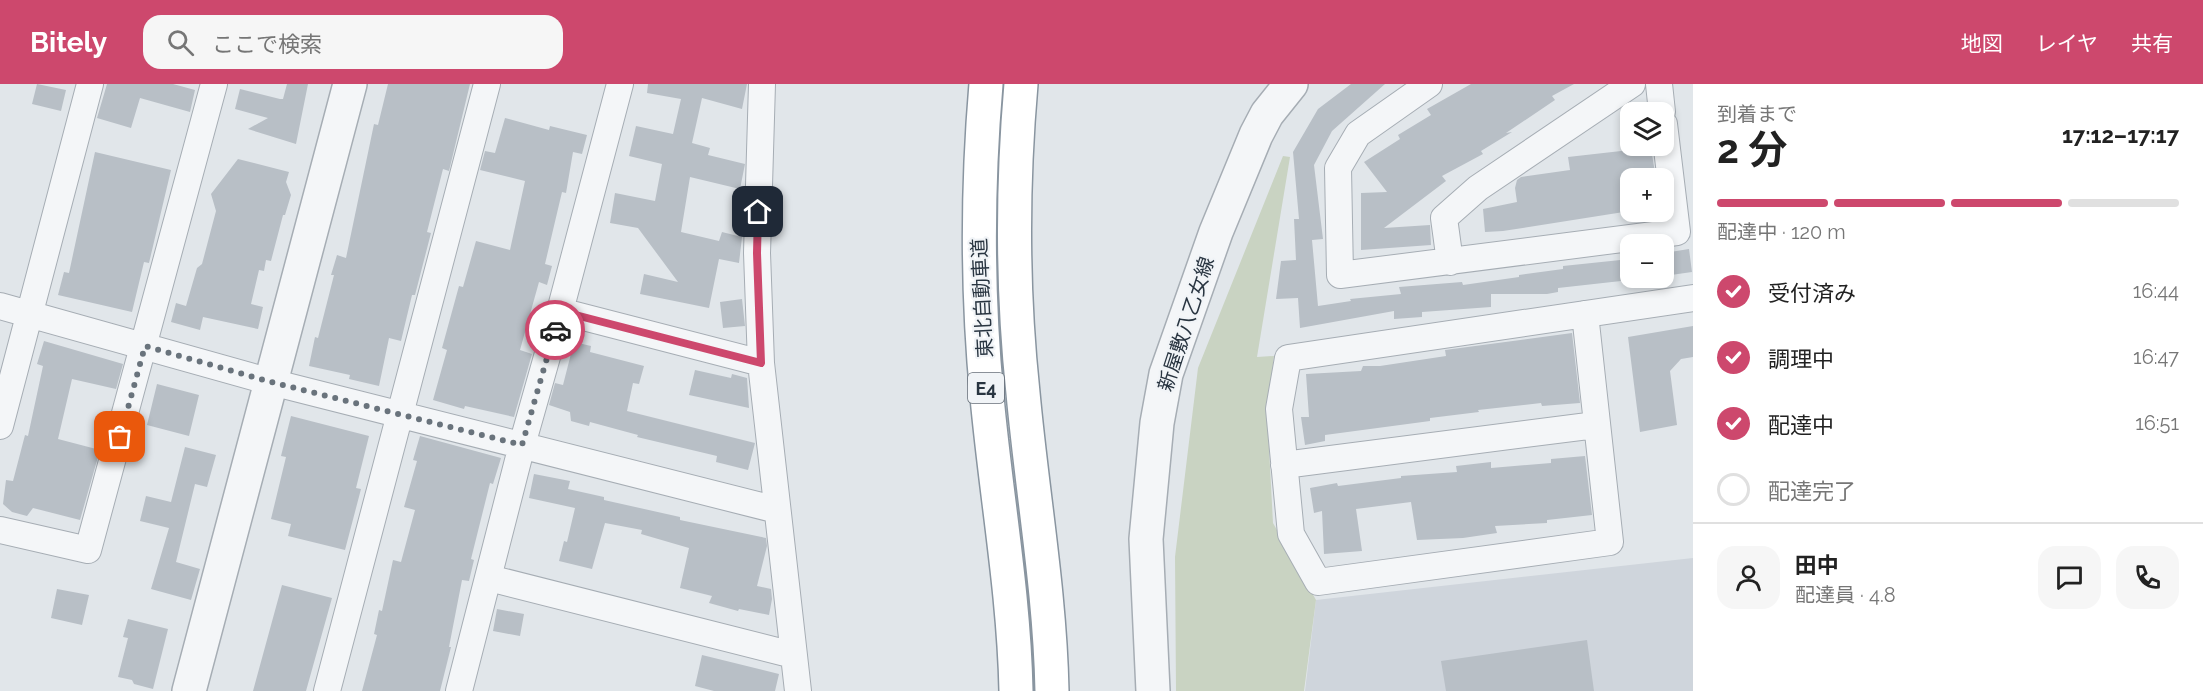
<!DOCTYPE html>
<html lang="ja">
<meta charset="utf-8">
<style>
:root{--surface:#fff;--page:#f6f6f6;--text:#222;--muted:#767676;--line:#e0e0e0;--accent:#cd486d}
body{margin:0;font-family:Raleway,"Noto Sans JP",sans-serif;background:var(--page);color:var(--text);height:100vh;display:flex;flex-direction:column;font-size:22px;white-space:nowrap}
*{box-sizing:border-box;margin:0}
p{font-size:20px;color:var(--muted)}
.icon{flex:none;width:33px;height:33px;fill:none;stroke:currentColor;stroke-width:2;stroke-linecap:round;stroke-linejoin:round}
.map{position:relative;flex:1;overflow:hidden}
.drawer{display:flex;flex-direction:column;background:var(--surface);width:510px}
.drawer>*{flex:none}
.fabs{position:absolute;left:1620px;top:18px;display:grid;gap:12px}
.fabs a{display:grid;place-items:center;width:54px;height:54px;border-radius:12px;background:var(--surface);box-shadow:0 3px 9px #0003;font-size:30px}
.pin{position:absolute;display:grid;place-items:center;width:51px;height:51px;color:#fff;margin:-26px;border-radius:12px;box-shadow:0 3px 9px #0006}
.courier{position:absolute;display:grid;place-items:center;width:60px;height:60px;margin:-30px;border:4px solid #cd486d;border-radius:50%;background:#fff;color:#222;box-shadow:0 2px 8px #0007}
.overview em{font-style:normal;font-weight:700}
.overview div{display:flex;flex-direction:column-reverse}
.overview{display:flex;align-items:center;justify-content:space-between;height:102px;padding:0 24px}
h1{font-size:39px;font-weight:700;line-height:45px}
.bar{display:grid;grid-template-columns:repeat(4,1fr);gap:9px 6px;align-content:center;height:72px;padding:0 24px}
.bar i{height:8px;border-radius:4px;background:var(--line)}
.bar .active{background:var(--accent)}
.bar p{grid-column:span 4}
.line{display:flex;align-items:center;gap:15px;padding:0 24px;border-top:2px solid var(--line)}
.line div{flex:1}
.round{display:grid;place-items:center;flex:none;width:63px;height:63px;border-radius:18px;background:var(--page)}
ol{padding:0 24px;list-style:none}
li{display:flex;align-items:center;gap:18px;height:66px}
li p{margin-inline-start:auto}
li .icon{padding:6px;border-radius:50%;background:var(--accent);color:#fff;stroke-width:4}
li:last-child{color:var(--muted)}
li i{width:33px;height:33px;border:3px solid var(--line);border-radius:50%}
header{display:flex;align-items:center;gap:36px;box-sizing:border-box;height:84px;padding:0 30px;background:var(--accent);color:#fff}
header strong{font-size:28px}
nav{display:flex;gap:33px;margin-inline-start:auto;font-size:21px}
.search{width:420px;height:54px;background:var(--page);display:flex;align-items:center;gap:15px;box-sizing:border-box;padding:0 21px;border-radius:18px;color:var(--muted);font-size:22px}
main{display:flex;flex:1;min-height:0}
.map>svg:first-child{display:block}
.built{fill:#cfd5dc}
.green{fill:#c9d3c2}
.building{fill:#b8bfc6}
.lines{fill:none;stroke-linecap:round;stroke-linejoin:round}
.minor-casing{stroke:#a6adb4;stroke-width:28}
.tertiary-casing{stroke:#a6adb4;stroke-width:36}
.motorway-casing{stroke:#8995a0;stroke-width:36}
.minor{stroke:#f4f6f8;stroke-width:26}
.tertiary{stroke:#f4f6f8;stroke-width:33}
.motorway{stroke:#fff;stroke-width:33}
.done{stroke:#69737c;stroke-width:6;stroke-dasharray:0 10.8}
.route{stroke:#cd486d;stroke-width:8}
.labels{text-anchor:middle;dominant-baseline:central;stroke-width:4.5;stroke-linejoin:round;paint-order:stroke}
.shield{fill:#f1f4f7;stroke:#656e78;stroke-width:1.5}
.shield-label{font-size:18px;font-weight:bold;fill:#293541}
.street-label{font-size:20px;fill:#293541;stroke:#f1f4f7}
</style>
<header>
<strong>Bitely</strong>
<div class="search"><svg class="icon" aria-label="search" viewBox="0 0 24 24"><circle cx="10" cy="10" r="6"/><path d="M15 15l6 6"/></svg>ここで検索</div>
<nav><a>地図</a><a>レイヤ</a><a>共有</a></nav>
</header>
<main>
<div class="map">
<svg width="1693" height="607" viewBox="0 0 1693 607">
<rect width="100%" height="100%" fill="#e1e6ea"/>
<!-- built -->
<path class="built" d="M1693,474V607H1305L1316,516Z"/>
<!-- green -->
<path class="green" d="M1283,72L1290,73L1257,273L1274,272L1267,327L1273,439L1316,516L1304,607H1176L1175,473L1198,284Z"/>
<!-- building -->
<path class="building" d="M37,0L66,6L61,27L32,20Z
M107,0H173L195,6L190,28L140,14L131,44L97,34Z
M287,0H308L296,60L248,45L268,34L235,25L240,5L280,15H283Z
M388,0H470L449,87L443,85L427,148L431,149L415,211H412L401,257L389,254L379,302L349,295L350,291L309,282L315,253L318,254L334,191H331L337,171L346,174L374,40L378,41Z
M648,0H747L742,25L702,14L692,59L710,64L708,71L745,80L740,105L690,93L681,148L719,157L722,148L742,153L739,179L719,175L709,224L640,210L644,190L678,198L638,144L610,139L615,109L655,117L662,80L629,72L636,42L673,50L681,15L647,9Z
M1351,0H1385L1332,47L1314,81L1323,155L1312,156L1318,222L1351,217L1350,215L1401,210L1399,203L1462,198L1463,201L1519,193V191L1563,185V182L1630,175V196L1558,204V208L1547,210H1491V223L1422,228V233L1394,235V227L1300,244L1298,214L1276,215L1281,177L1296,176L1294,135H1299L1293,68L1318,25Z
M1471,0H1574L1552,12L1555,16L1506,49L1512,48L1481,67L1483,70L1442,92L1446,97L1384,144L1430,141L1431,161L1361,166V109L1387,108L1364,78L1400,55L1398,51L1431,31L1427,25Z
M505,34L549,46L550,42L587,51L582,70L573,68L566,109L562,108L545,180L552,182L547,201L539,198L520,266L532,270L514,333L465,322L464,325L433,316L447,266L442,264L459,202L463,203L476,157L510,166L525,97L480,86L485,67L495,69Z
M1630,66V72L1652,70L1655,89L1630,91V127L1503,147L1485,148L1483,125L1517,118L1515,104L1517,96L1521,93L1570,86L1568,73Z
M95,68L171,86L149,179L144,178L132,228L58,211L64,188L69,189Z
M238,75L289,88L286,98L291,111L285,131H283L271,177L266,176L264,187L259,186L251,220L263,223L258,245L203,233L200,246L171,238L176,219L186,222L197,184L202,180L216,127L211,110Z
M1689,165L1692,188L1664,192V169Z
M742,215L745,242L723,244L720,218Z
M1693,242V273L1681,275L1670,287L1677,341L1640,348L1628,253Z
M1572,249L1580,319L1542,322L1541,319L1478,326L1479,328L1430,334V337L1325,351V357L1305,361L1301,333H1309L1306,290L1361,287L1363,282H1380L1446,272L1445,266Z
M44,257L123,280L116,305L72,295L58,355L100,366L80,436L33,424L27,432L12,428L3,420L6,396L13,397L25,351L28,352L43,282L37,280Z
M574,258L591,262L590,268L644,282L639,300L633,299L627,327L755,359L748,386L716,378L717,372L637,353L638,351L590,338L589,342L571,337L570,328L549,321L555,299L563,301Z
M695,286L731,294L732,290L747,294L749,324L689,311Z
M157,300L199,311L189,352L147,341Z
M291,332L369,352L356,404L361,405L345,466L288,452L291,440L271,435L286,373L281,372Z
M420,352L501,374L493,400L490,399L471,475L474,476L469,497L462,496L449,563H451L440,607H362L377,551L374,550L379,526L382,527L393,476L401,478L415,426L404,423L417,377L413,376Z
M185,363L216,371L207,403L195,400L176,478L200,485L191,516L151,505L169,444L140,437L146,412L171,418Z
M1585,372L1592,431L1547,436V439L1495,442L1497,449L1463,454L1417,456L1411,418L1356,425L1362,467L1324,470L1322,427L1314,429L1310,404L1337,399L1338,402L1401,394V392L1457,388L1456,382L1491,378V384L1551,379V375Z
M534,390L570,397L568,405L604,413V416L680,433V436L766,454L767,462L757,502L771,505L772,515L769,531L739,525L738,527L709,519L712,512L680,504L689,464L641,450L642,446L605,439L592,485L559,477L564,457L567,458L575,424L529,414Z
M282,501L332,514L306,607H253Z
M57,505L89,511L82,541L51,534Z
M497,525L524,530L520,552L493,547Z
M128,535L168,545L153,605L134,600L132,596L118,593L128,554L123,553Z
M1587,556L1594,607H1446L1441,577Z
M702,571L779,590L775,607H714L695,602Z"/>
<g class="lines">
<defs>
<path id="minor" d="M762,0L757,169L761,279L798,607
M1429,0L1358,50L1338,84L1340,191L1677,148L1664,40
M1659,0L1662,28
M1450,178L1444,134L1478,104L1632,0
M0,222L271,298L777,426
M560,227L761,279
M1585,230L1610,458L1318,498L1291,450L1279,325L1288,274L1693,214
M0,342L90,0
M1284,381L1596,341
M0,446L88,466L214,0
M489,494L793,571
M327,607L487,0
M459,607L522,361L560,227L620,0"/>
<path id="tertiary" d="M189,607L350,0
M1153,607L1146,455L1157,339L1166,290L1216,148L1256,51L1267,30L1291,0"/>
<path id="motorway" d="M986,0C977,105 977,209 987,313C996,411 1014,509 1016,607
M1021,0C1012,103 1012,206 1023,309C1032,408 1050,507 1052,607"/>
</defs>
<!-- minor casing -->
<use href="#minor" class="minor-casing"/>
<!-- tertiary casing -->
<use href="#tertiary" class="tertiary-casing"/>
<!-- motorway casing -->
<use href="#motorway" class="motorway-casing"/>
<!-- minor -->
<use href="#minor" class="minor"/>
<!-- tertiary -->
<use href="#tertiary" class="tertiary"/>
<!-- motorway -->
<use href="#motorway" class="motorway"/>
</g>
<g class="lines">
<!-- done -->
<path class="done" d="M120,353L145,262L271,298L522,361L555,246"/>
<!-- route -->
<path class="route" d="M555,246L560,227L761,279L757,169L758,128"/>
</g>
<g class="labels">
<!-- shield labels -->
<rect class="shield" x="968" y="289" width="36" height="30" rx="4.5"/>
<g class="shield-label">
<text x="986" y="304">E4</text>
</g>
<!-- street labels -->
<g class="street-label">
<text transform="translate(982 214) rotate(-93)">東北自動車道</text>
<text transform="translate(1186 240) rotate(-72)">新屋敷八乙女線</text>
</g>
</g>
</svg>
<div class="fabs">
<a><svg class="icon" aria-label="layers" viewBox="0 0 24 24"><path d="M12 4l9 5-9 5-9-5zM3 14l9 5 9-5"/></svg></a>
<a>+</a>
<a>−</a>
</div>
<div class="pin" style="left:120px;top:353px;background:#ea580c"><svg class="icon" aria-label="bag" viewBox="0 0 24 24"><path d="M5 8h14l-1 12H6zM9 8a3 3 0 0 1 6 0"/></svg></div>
<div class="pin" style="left:758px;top:128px;background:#1f2937"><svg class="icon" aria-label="home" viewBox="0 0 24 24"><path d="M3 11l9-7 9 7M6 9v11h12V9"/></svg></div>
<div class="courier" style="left:555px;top:246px"><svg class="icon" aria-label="car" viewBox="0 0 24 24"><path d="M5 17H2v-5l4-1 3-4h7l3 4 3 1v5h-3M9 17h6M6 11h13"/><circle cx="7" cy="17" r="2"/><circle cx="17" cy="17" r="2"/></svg></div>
</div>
<section class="drawer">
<div class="overview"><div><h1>2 分</h1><p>到着まで</p></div><em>17:12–17:17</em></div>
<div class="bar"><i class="active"></i><i class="active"></i><i class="active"></i><i></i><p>配達中 · 120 m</p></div>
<ol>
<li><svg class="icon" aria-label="check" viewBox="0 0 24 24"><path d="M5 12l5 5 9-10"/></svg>受付済み<p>16:44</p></li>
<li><svg class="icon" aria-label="check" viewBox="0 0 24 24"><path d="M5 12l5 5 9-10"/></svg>調理中<p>16:47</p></li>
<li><svg class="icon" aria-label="check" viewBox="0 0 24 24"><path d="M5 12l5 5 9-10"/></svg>配達中<p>16:51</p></li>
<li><i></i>配達完了</li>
</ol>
<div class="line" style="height:108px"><a class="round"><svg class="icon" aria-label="person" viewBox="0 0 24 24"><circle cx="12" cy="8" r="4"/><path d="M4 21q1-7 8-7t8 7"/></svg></a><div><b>田中</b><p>配達員 · 4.8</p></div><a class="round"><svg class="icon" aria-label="chat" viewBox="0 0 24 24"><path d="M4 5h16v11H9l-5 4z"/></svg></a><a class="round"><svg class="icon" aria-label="phone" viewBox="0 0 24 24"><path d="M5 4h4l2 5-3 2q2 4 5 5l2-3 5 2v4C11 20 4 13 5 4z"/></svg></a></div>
</section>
</main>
